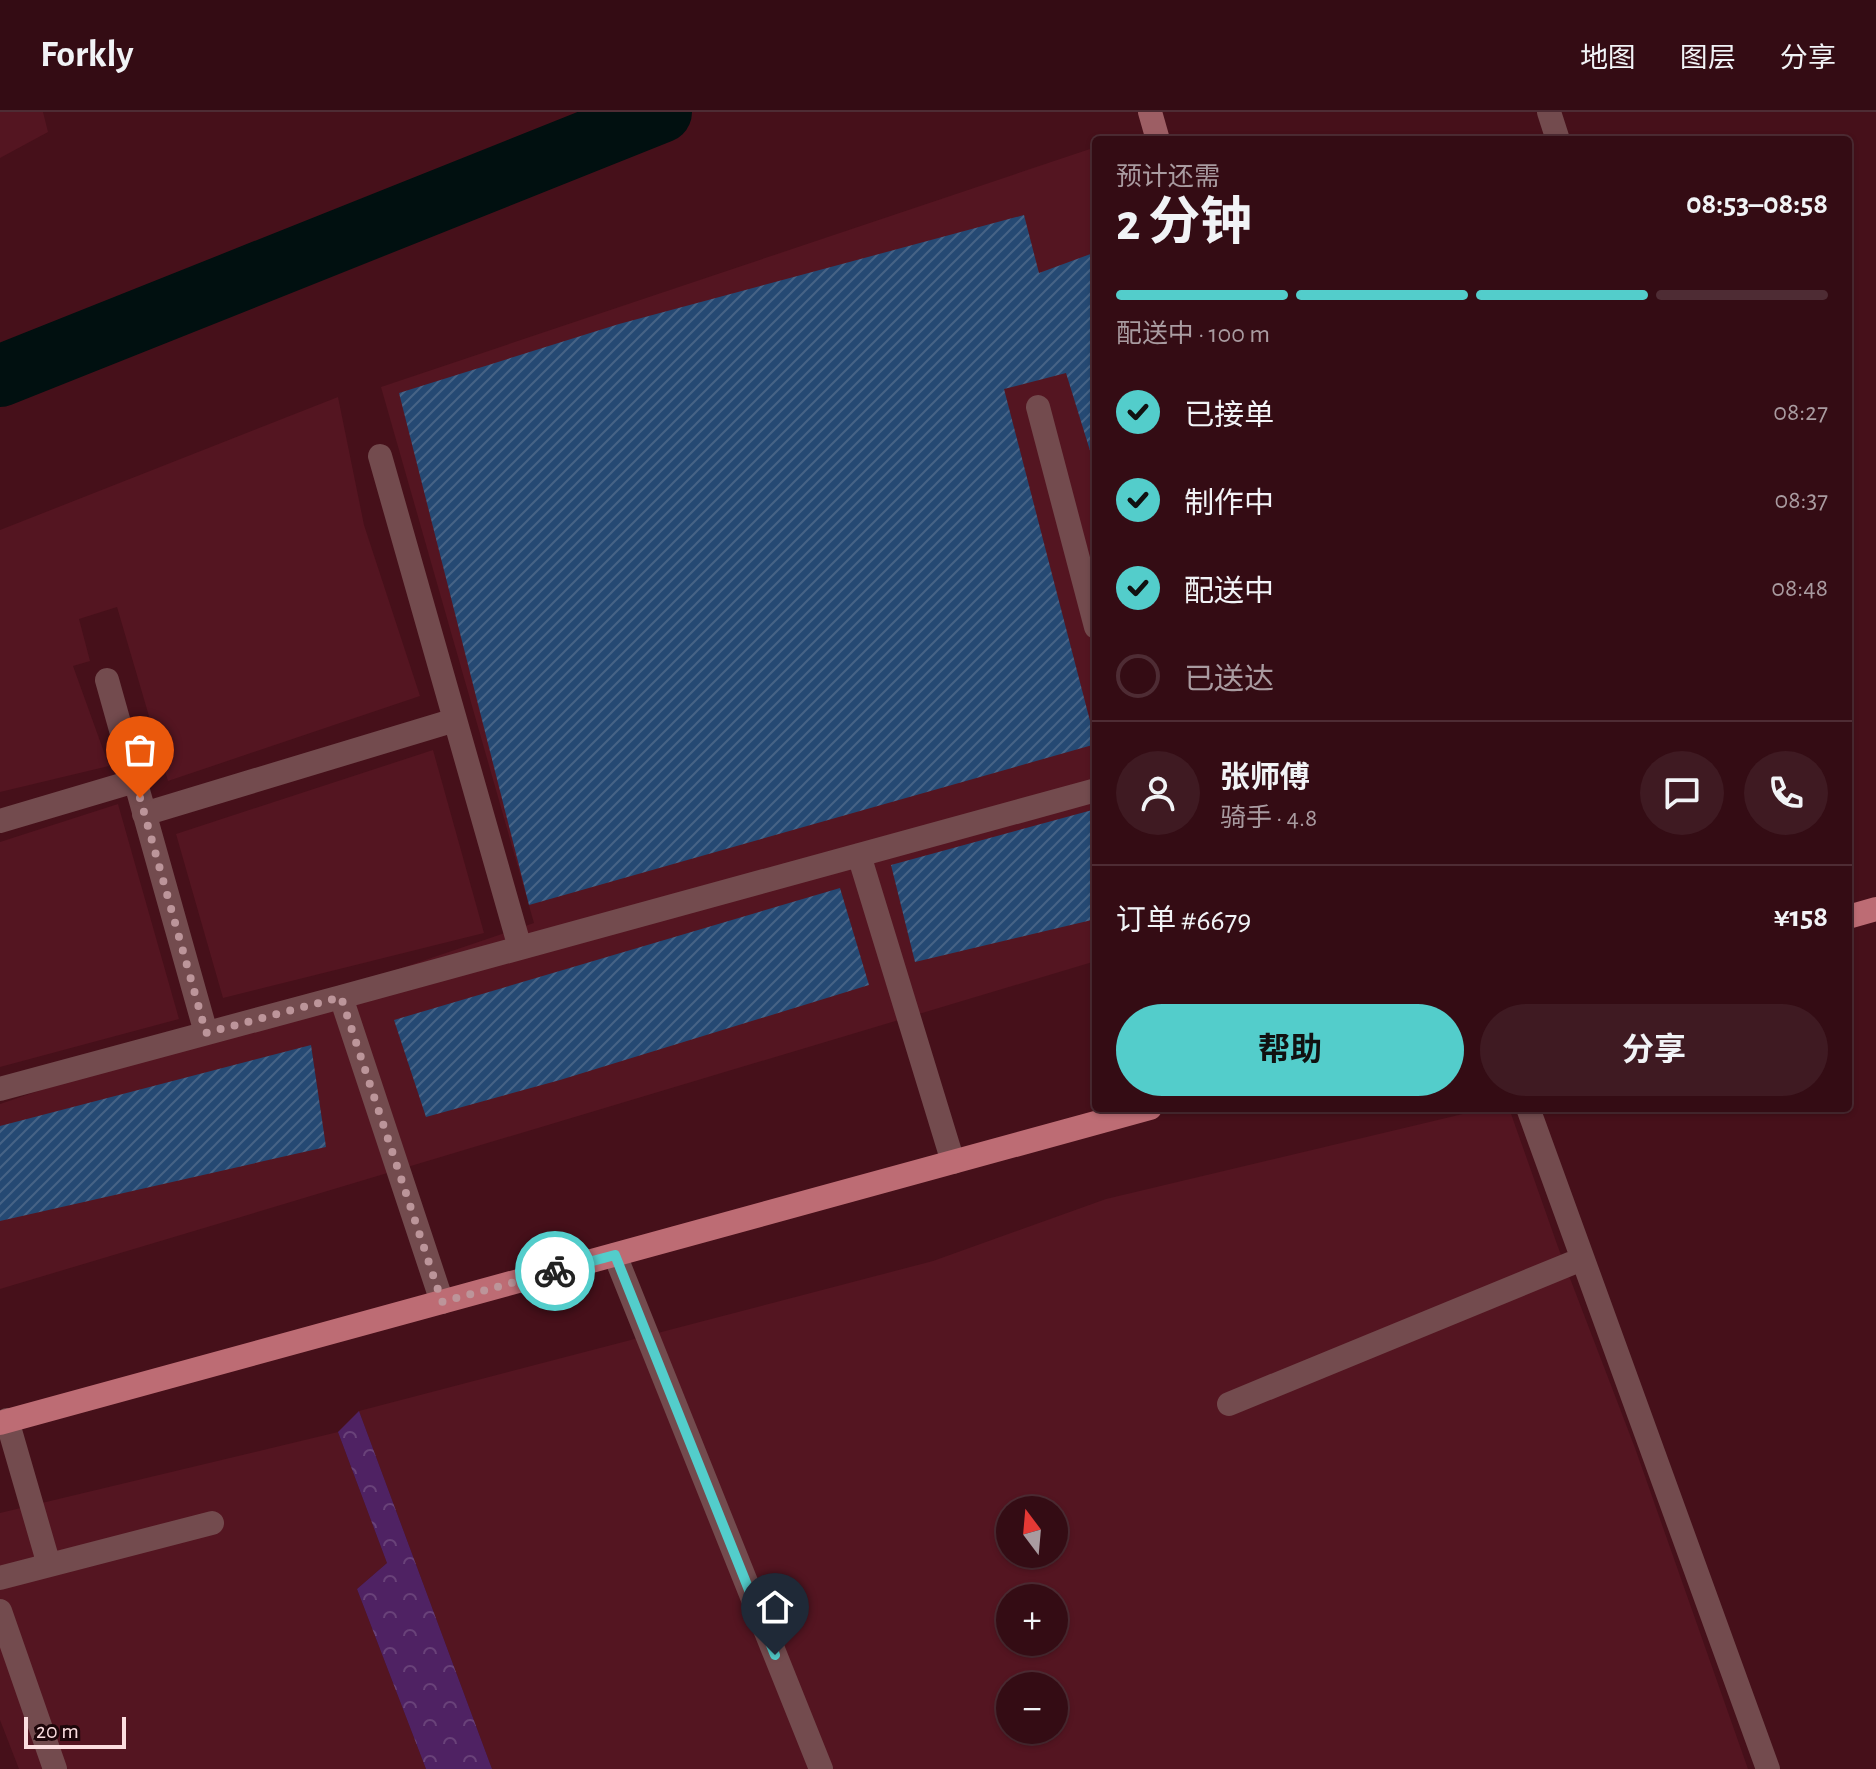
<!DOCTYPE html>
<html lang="zh">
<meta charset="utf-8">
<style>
:root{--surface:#340c14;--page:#3f1a22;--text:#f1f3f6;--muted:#a99ba0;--line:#4e2c34;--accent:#53cdcb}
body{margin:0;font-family:"Alegreya Sans","Noto Sans SC",sans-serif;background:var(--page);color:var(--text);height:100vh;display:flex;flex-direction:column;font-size:30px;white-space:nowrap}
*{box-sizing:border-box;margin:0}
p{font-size:26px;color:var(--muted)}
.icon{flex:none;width:44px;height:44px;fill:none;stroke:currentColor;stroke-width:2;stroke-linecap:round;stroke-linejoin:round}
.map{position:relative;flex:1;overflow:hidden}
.details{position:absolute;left:1092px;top:24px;width:760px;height:976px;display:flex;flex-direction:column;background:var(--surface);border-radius:8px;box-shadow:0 2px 6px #0004,0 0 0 2px var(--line)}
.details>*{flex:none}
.needle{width:52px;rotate:344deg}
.tools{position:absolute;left:996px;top:1384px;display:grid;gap:16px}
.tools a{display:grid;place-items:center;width:72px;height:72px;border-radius:50%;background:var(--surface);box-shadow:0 2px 6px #0004,0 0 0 2px var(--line);font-size:40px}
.scale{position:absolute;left:24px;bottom:20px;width:102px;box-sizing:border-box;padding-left:8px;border:4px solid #fbdddf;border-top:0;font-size:22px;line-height:28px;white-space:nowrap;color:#fbdddf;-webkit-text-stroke:6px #1e070a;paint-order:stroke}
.pin{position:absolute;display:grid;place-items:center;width:68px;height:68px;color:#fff;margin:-82px -34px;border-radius:50% 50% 50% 0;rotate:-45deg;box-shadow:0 0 8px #0007}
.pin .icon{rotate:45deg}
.courier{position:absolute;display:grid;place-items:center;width:80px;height:80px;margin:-40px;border:6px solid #53cdcb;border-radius:50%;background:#fff;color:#222;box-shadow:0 2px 10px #0007}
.head em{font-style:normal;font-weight:700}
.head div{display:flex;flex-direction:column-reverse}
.head{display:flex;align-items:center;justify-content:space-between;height:136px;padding:0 24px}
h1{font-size:52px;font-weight:700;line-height:60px}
.bar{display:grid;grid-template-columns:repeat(4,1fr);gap:12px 8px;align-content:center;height:96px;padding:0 24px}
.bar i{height:10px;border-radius:6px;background:var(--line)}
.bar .active{background:var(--accent)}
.bar p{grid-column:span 4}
.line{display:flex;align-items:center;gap:20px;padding:0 24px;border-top:2px solid var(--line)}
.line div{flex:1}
.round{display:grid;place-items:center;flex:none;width:84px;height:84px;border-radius:42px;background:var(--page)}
ol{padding:0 24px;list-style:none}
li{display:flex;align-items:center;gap:24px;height:88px}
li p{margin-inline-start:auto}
li .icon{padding:8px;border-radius:50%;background:var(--accent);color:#111;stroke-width:4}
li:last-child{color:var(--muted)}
li i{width:44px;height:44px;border:4px solid var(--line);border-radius:50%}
.button{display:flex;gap:16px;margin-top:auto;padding:16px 24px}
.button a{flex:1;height:92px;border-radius:48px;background:var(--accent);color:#111;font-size:32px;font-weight:700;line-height:92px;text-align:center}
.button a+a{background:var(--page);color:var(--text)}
header{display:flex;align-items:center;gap:48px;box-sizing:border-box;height:112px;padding:0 40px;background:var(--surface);border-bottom:2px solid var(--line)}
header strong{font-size:38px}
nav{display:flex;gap:44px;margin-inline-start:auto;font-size:28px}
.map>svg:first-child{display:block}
.built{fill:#541521;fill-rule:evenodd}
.forest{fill:url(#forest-crowns)}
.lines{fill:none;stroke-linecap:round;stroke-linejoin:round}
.river{stroke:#011010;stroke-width:62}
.building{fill:url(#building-hatch)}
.street{stroke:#734b4e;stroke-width:24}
.secondary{stroke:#9d5e64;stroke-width:24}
.primary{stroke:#bd6c74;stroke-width:24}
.done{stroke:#bc959a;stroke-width:8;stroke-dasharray:0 14.4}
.route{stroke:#53cdcb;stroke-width:10}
</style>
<header>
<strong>Forkly</strong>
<nav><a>地图</a><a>图层</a><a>分享</a></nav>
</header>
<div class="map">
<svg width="1876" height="1657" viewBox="0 0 1876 1657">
<defs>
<pattern id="forest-crowns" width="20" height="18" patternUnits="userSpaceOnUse" patternTransform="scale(2)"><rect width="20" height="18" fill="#4f2263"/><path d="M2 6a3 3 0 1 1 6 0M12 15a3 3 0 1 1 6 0" fill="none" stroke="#694279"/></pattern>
<pattern id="building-hatch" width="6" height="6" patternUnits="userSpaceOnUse" patternTransform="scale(2)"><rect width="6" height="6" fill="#254973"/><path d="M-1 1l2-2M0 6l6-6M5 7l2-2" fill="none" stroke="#466386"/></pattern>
</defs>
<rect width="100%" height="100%" fill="#46101a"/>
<!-- built -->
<path class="built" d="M0,0H43L48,20L0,46Z
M1096,35V849L0,1177V992L534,811L381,275Z
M338,285L364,413L420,584L168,669L117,495L79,507L90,549L73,554L109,654L0,680V418Z
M433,638L484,821L223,886L176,722Z
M118,692L179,907L0,955V730Z
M1488,996H1509L1558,1135L1635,1336L1748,1657H492L359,1299L933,1149L1106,1087ZM1010,1398H1054V1442H1010ZM1010,1486H1054V1530H1010ZM1010,1574H1054V1618H1010Z
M338,1320L387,1451L357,1477L426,1657H19L0,1608V1401Z"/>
<!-- forest -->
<path class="forest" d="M359,1299L492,1657H426L357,1477L387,1451L338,1320Z"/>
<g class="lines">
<!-- river -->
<path class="river" d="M0,264L661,0"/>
</g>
<!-- building -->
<path class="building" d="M1024,103L1039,161L1096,140V358L1066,261L1004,277L1096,632L529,793L399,281L619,212Z
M1096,697V807L915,850L891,753Z
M840,776L869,873L560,968L426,1005L394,908Z
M311,933L326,1035L0,1109V1014Z"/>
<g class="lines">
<!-- street -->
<path class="street" d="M1549,0L1558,28
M1038,295L1096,515
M380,344L520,836
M107,568L206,921
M144,702L455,608
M0,709L135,669
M859,743L953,1050
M341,885L1096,678
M0,977L341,885L442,1190
M1528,996L1768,1657
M615,1143L821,1657
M1229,1292L1582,1147
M7,1308L49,1453
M0,1466L212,1411
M0,1499L55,1657"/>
<!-- secondary -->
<path class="secondary" d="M1150,0L1158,28"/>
<!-- primary -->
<path class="primary" d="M1848,805L1876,797
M0,1311L1150,996"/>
</g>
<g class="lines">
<!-- done -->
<path class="done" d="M140,686L206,921L341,885L442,1190L555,1159"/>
<!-- route -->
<path class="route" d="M555,1159L615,1143L775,1543"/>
</g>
</svg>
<div class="tools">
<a><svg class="needle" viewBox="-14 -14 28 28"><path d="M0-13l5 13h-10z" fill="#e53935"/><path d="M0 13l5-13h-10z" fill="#a99ba0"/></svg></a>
<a>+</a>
<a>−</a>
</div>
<div class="scale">20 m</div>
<div class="pin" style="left:140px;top:686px;background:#ea580c"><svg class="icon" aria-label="bag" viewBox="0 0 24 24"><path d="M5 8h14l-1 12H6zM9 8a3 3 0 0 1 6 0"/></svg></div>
<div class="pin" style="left:775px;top:1543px;background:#1f2937"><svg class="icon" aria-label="home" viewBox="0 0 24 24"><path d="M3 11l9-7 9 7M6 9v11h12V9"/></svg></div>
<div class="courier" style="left:555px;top:1159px"><svg class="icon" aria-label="bike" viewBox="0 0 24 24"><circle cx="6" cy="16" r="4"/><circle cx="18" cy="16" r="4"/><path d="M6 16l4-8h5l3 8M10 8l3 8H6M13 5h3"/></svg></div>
<section class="details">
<div class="head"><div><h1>2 分钟</h1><p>预计还需</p></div><em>08:53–08:58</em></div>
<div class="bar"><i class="active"></i><i class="active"></i><i class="active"></i><i></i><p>配送中 · 100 m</p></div>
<ol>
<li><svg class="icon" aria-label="check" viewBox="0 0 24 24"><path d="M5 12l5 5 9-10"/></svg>已接单<p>08:27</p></li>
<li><svg class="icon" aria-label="check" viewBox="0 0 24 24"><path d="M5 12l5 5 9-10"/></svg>制作中<p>08:37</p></li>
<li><svg class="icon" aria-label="check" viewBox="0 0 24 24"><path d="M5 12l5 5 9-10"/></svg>配送中<p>08:48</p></li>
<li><i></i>已送达</li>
</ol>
<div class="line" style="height:144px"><a class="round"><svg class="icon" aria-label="person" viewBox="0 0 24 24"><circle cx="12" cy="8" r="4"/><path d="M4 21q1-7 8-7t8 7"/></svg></a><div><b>张师傅</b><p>骑手 · 4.8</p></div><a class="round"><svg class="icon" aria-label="chat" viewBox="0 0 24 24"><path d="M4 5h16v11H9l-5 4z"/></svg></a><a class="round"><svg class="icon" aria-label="phone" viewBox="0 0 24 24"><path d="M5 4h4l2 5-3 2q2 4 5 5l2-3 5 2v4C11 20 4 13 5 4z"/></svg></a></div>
<div class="line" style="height:104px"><div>订单 #6679</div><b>¥158</b></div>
<div class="button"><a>帮助</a><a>分享</a></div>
</section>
</div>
